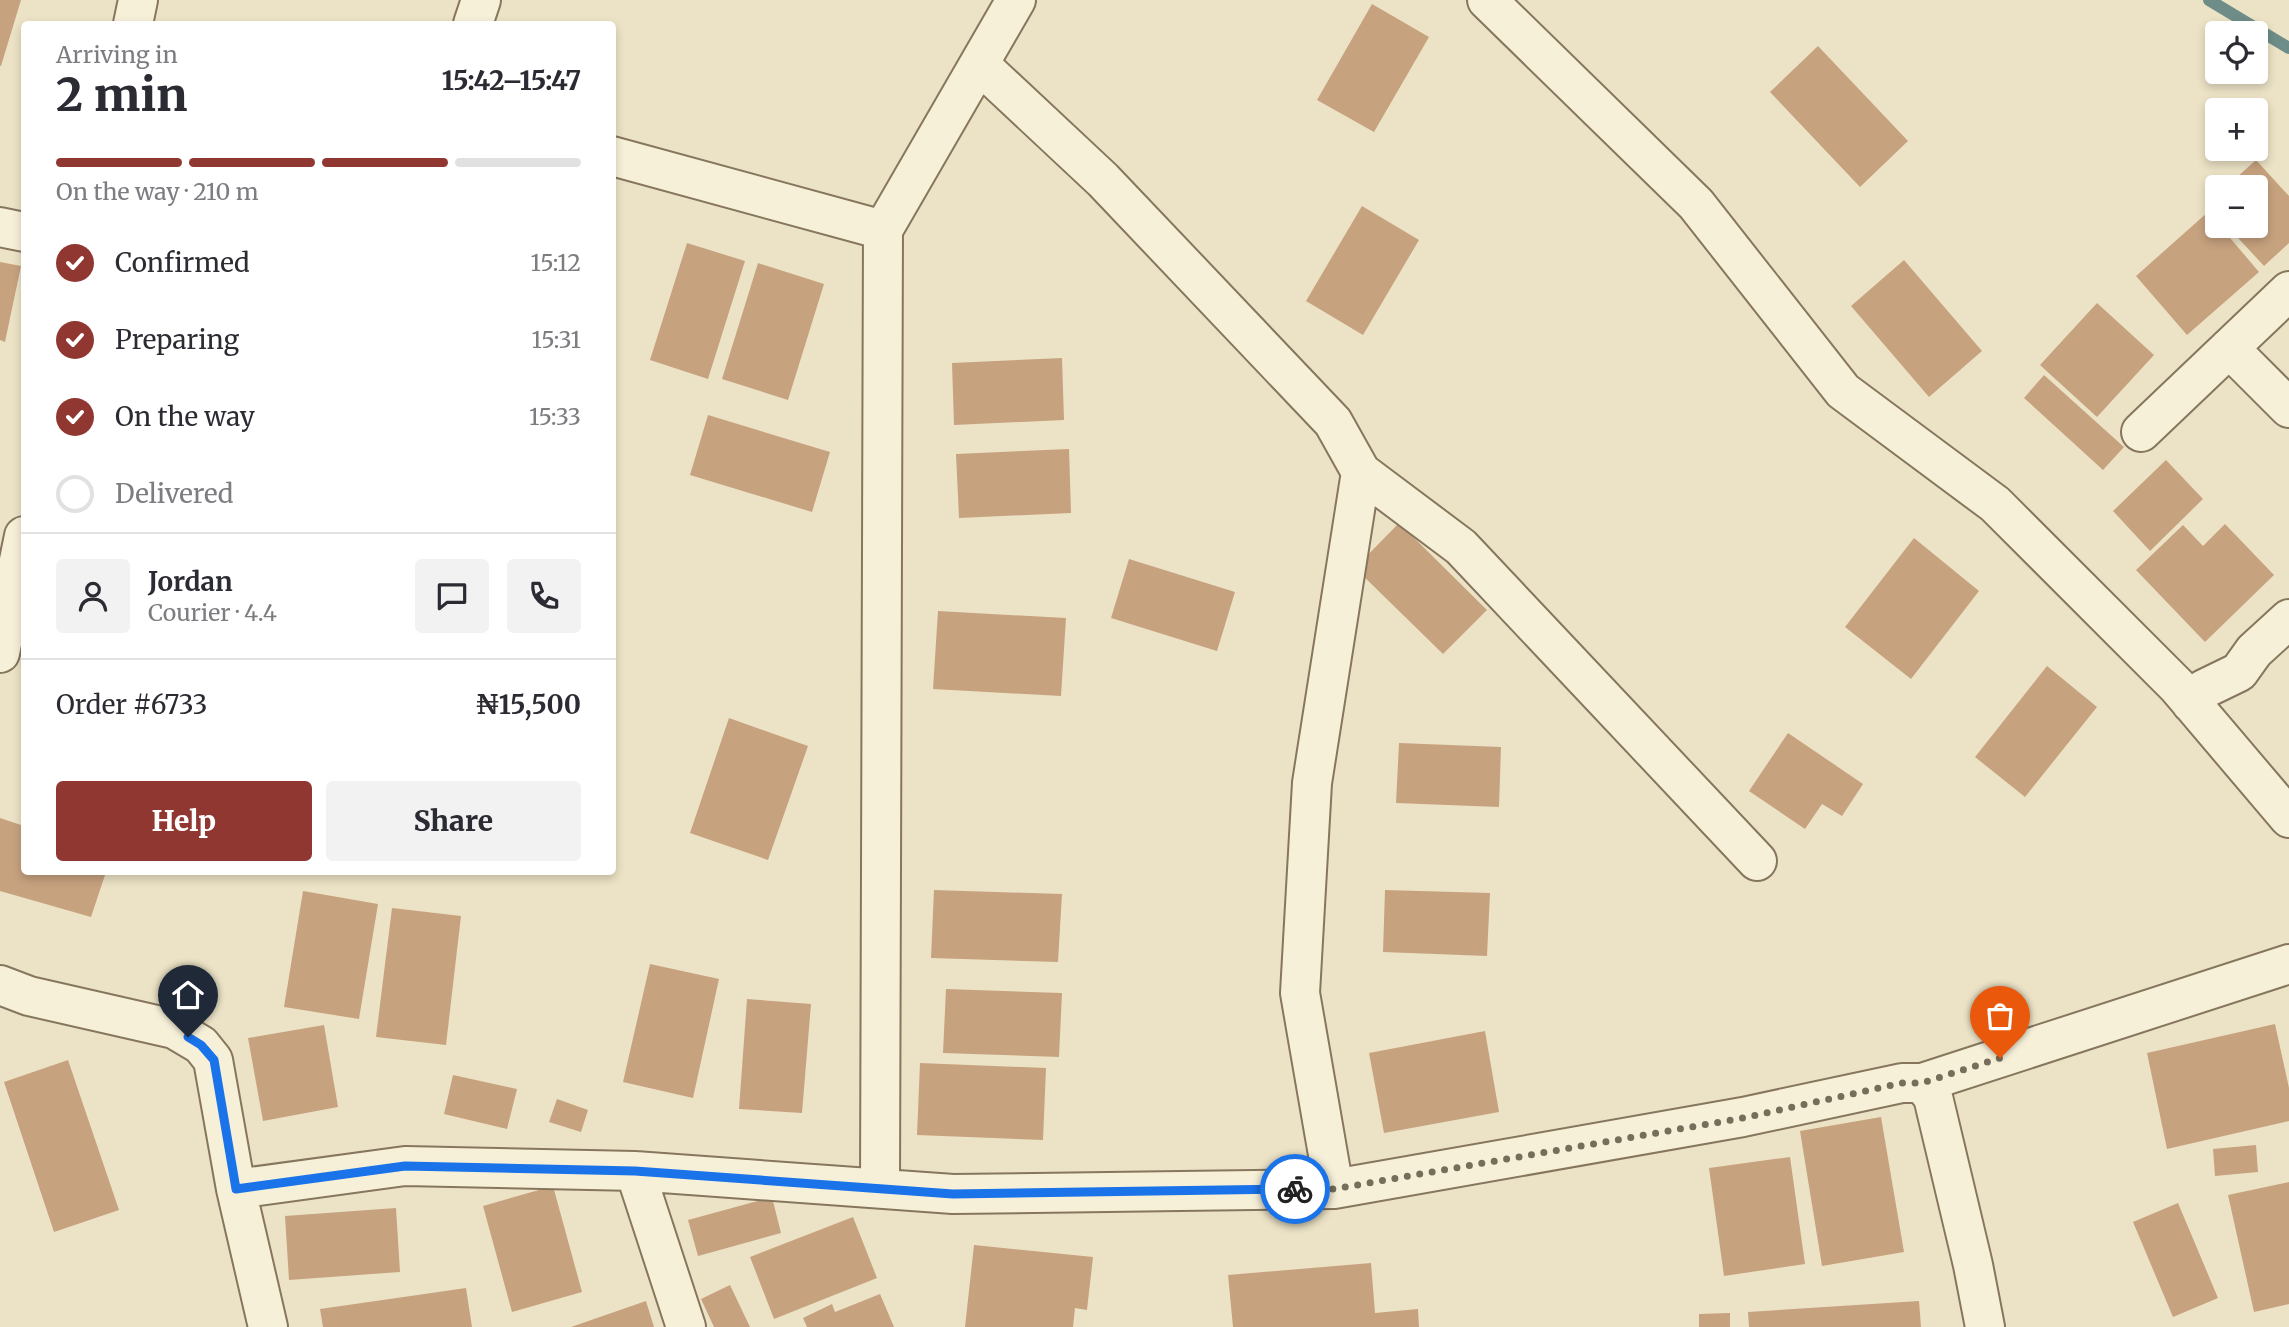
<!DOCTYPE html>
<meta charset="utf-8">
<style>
:root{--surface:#fff;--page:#f2f2f3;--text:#2b2b33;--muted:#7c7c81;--line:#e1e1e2;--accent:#913731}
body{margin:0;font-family:Merriweather,serif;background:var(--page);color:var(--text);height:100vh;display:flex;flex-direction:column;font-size:26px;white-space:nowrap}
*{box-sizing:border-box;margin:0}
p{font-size:23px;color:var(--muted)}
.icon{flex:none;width:38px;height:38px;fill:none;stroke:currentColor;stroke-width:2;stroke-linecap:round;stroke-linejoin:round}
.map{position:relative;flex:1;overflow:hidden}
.drawer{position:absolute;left:21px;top:21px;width:595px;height:854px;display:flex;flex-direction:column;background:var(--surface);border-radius:7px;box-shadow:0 4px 10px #0003}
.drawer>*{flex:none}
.tools{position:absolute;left:2205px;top:21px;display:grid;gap:14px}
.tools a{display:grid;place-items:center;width:63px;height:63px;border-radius:7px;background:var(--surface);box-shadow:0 4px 10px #0003;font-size:35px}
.pin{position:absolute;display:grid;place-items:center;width:60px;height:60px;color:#fff;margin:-72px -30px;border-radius:50% 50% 50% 0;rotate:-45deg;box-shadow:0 0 7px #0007}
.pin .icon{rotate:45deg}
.courier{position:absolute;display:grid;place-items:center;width:70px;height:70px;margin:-35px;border:5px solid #1a73e8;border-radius:50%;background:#fff;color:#222;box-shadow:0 2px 9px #0007}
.head em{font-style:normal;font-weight:800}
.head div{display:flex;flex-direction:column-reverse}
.head{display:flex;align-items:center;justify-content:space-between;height:119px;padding:0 35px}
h1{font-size:46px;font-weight:800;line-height:52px}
.bar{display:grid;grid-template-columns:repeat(4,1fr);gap:10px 7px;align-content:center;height:84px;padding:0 35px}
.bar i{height:9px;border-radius:5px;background:var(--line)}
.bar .on{background:var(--accent)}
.bar p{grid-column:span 4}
.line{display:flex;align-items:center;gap:18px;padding:0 35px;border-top:2px solid var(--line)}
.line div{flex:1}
.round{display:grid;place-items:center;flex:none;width:74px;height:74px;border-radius:7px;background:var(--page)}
ol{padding:0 35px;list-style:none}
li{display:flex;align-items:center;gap:21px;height:77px}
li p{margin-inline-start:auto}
li .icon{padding:7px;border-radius:50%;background:var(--accent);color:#fff;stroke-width:4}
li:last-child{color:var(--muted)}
li i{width:38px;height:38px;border:4px solid var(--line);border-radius:50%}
.primary-button{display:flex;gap:14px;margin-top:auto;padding:14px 35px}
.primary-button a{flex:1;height:80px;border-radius:7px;background:var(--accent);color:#fff;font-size:28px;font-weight:800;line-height:80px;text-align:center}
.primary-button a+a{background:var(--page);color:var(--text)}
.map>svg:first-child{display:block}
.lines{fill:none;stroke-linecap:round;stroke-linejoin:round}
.stream{stroke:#6f8d88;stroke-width:12}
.building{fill:#c7a27f}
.street-casing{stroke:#86765d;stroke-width:42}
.street{stroke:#f7f0d9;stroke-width:38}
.done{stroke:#766d5a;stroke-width:7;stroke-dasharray:0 12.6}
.route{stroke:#1a73e8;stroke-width:9}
</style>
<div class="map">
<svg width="2289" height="1327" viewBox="0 0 2289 1327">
<rect width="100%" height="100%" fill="#ece3c6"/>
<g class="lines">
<!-- stream -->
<path class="stream" d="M2209,0L2289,48"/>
</g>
<!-- building -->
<path class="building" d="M0,0H21L1,66H0Z
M1372,4L1429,37L1374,132L1317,100Z
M1818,46L1908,141L1860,187L1770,92Z
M2256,160L2289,196V243L2264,266L2227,226H2256V187H2226Z
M2217,195V215L2207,204Z
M1362,206L1419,240L1363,335L1306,301Z
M2208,212L2259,272L2187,335L2136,276Z
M687,243L745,261L708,379L650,360Z
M1904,260L1982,351L1929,397L1851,306Z
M0,262L21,266L5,342L0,340Z
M758,263L824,284L788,400L722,379Z
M2097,303L2154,355L2097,417L2040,365Z
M1062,358L1064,420L954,425L952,363Z
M2044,375L2124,447L2103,470L2024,398Z
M708,415L830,452L812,512L690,475Z
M1069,449L1071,513L959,518L956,454Z
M2166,460L2203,499L2150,551L2113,511Z
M1399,523L1487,610L1443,654L1355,568Z
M2225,524L2274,575L2205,642L2136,570L2183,525L2203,546Z
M1914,538L1979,591L1911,679L1845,627Z
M1129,559L1235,592L1217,651L1111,618Z
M938,611L1066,618L1061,696L933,689Z
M2047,666L2097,707L2025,797L1975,757Z
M729,718L808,746L768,860L690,833Z
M1788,733L1863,784L1842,816L1822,804L1805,829L1749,791Z
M1399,743L1501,747L1499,807L1396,803Z
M0,818L24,826V872H106L91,917L0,891Z
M934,890L1062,894L1058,962L931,958Z
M1385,890L1490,893L1487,956L1383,952Z
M303,891L378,904L359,1019L284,1007Z
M392,908L461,916L446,1045L376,1037Z
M650,964L719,979L693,1098L623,1082Z
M946,989L1062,993L1059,1057L943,1053Z
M747,999L811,1004L802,1113L739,1109Z
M2275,1024L2289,1088V1121L2167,1149L2147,1053Z
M324,1025L338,1107L263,1121L248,1038Z
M1485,1031L1499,1112L1384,1133L1369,1053Z
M68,1060L119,1210L54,1232L4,1082Z
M920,1063L1046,1068L1043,1140L917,1135Z
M453,1075L517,1089L507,1129L444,1114Z
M557,1099L588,1110L581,1132L549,1122Z
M1881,1117L1904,1252L1822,1266L1800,1131Z
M2256,1145L2258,1172L2215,1176L2213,1149Z
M1790,1157L1805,1264L1724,1276L1709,1168Z
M2289,1182V1304L2254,1312L2228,1195Z
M553,1186L582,1292L512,1312L483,1206Z
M772,1197L781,1233L698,1256L688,1220Z
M2178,1203L2218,1298L2173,1317L2133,1222Z
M396,1208L400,1272L289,1280L285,1216Z
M853,1217L877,1278L774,1319L750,1257Z
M974,1245L1093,1257L1087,1310L1075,1308L1073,1327H965Z
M1371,1263L1375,1313L1418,1309L1419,1327H1233L1228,1275Z
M730,1285L750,1327H714L701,1299Z
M466,1288L472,1327H323L320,1309Z
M880,1294L894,1327H807L803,1318L832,1304L835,1312Z
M646,1301L654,1327H571Z
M1919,1301L1921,1327H1749L1748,1312Z
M1730,1313V1327H1699V1314Z"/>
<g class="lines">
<defs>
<path id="street" d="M1487,0L1696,204L1843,391L1995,504L2177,686L2289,818
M133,24L138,0
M473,24L481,0
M979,64L1103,180L1333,422L1361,472L1312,783L1300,993L1334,1189
M612,156L883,230
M0,227L24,232
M2229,348L2289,408
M2141,432L2289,291
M1361,472L1461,547L1757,861
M0,653L24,536
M2191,703L2204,689L2239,672L2254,651L2289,619
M0,985L29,996L174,1029L201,1045L213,1060L236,1189L268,1327
M1922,1083L1933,1097L1973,1265L1985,1327
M635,1171L686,1327
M880,1188L883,230L1016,0
M236,1189L405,1166L635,1171L953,1194L1334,1189L1743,1117L1902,1083H1922L2289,964"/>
</defs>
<!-- street casing -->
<use href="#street" class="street-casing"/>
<!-- street -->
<use href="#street" class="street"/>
</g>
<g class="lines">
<!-- done -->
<path class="done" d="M1295,1189H1334L1743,1118L1902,1083H1922L2000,1058"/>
<!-- route -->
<path class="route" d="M188,1037L201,1045L214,1060L236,1189L405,1166L635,1171L953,1194L1295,1189"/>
</g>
</svg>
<div class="tools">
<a><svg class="icon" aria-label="locate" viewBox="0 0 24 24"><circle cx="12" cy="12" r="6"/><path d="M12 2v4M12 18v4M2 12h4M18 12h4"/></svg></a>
<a>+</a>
<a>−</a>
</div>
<div class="pin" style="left:2000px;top:1058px;background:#ea580c"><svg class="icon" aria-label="bag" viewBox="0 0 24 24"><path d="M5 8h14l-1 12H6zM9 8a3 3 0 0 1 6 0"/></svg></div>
<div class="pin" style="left:188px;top:1037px;background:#1f2937"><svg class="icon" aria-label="home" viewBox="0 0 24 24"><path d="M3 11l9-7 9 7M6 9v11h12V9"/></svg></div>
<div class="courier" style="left:1295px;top:1189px"><svg class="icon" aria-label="bike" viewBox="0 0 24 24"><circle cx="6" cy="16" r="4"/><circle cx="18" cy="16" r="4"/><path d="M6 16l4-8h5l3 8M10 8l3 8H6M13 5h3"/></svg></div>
<section class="drawer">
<div class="head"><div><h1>2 min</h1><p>Arriving in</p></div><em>15:42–15:47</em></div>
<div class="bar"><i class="on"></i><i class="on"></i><i class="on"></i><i></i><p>On the way · 210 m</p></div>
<ol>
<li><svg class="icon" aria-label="check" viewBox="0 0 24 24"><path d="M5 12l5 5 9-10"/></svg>Confirmed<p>15:12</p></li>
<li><svg class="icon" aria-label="check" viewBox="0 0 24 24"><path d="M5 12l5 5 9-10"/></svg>Preparing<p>15:31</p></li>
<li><svg class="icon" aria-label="check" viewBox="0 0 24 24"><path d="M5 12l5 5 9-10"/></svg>On the way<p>15:33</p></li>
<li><i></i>Delivered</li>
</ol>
<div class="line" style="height:126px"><a class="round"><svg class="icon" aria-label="person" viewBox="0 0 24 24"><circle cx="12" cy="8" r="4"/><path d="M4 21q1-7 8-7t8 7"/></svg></a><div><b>Jordan</b><p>Courier · 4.4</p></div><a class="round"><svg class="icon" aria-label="chat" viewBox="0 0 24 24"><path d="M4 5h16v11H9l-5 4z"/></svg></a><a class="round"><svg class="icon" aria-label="phone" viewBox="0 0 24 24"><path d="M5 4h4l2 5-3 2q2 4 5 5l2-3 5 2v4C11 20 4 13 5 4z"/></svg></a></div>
<div class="line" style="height:91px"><div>Order #6733</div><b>₦15,500</b></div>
<div class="primary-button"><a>Help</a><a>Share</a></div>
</section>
</div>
